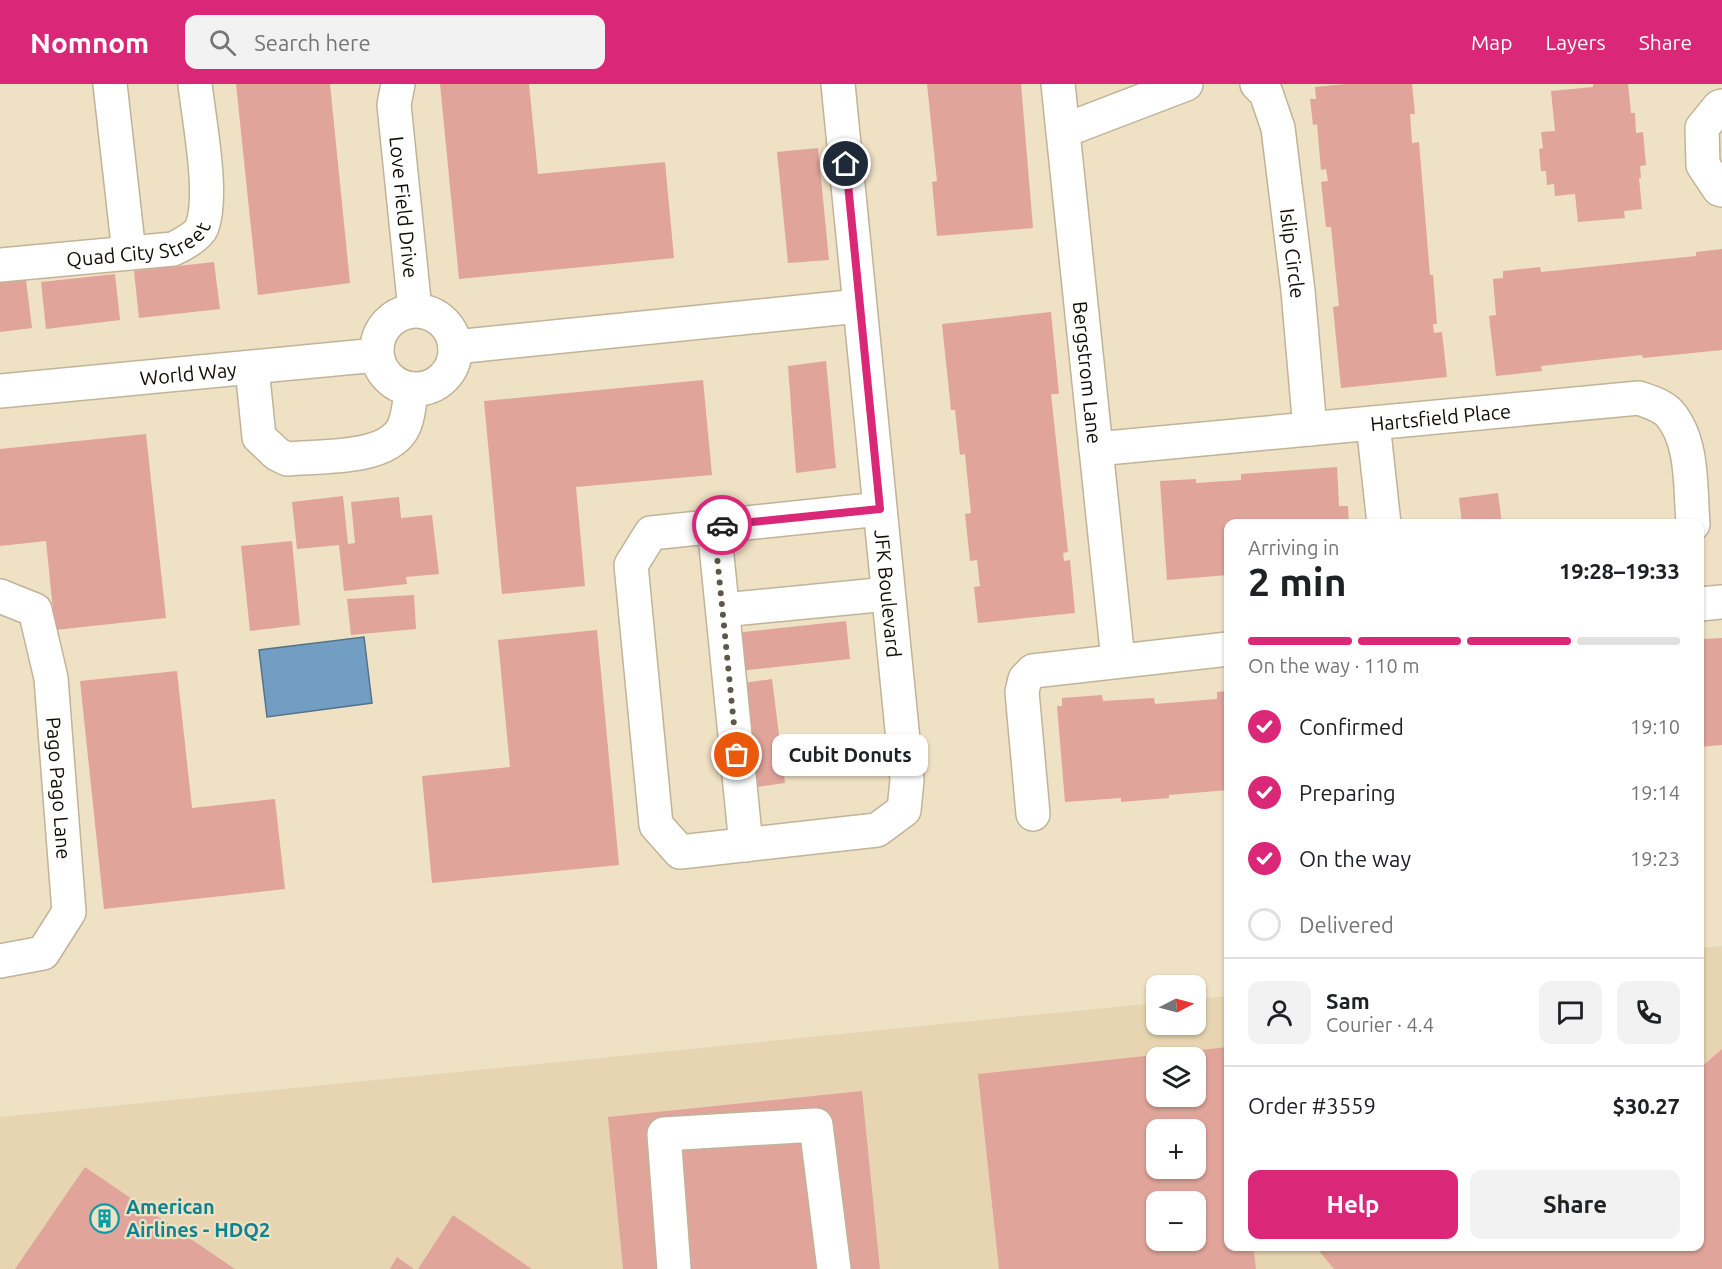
<!DOCTYPE html>
<meta charset="utf-8">
<style>
:root{--surface:#fff;--page:#f2f2f2;--text:#202124;--muted:#757577;--line:#e0e0e0;--accent:#db2777}
body{margin:0;font-family:Ubuntu,sans-serif;background:var(--page);color:var(--text);height:100vh;display:flex;flex-direction:column;font-size:22px;white-space:nowrap}
*{box-sizing:border-box;margin:0}
p{font-size:20px;color:var(--muted)}
.icon{flex:none;width:33px;height:33px;fill:none;stroke:currentColor;stroke-width:2;stroke-linecap:round;stroke-linejoin:round}
.map{position:relative;flex:1;overflow:hidden}
.details{position:absolute;left:1224px;top:435px;width:480px;height:732px;display:flex;flex-direction:column;background:var(--surface);border-radius:12px;box-shadow:0 2px 4px #0004}
.details>*{flex:none}
.needle{width:39px;rotate:84deg}
.controls{position:absolute;left:1146px;top:891px;display:grid;gap:12px}
.controls a{display:grid;place-items:center;width:60px;height:60px;border-radius:12px;background:var(--surface);box-shadow:0 2px 4px #0004;font-size:30px}
.pin{position:absolute;display:grid;place-items:center;width:51px;height:51px;color:#fff;margin:-26px;border:3px solid #fff;border-radius:50%;box-shadow:0 2px 6px #0007}
.courier{position:absolute;display:grid;place-items:center;width:60px;height:60px;margin:-30px;border:4px solid #db2777;border-radius:50%;background:#fff;color:#222;box-shadow:0 2px 8px #0007}
.bubble{position:absolute;height:42px;border-radius:12px;background:var(--surface);box-shadow:0 2px 4px #0004;font-size:20px;font-weight:600;line-height:42px;text-align:center}
.overview em{font-style:normal;font-weight:600}
.overview div{display:flex;flex-direction:column-reverse}
.overview{display:flex;align-items:center;justify-content:space-between;height:102px;padding:0 24px}
h1{font-size:39px;font-weight:600;line-height:45px}
.bar{display:grid;grid-template-columns:repeat(4,1fr);gap:9px 6px;align-content:center;height:72px;padding:0 24px}
.bar i{height:8px;border-radius:4px;background:var(--line)}
.bar .active{background:var(--accent)}
.bar p{grid-column:span 4}
.line{display:flex;align-items:center;gap:15px;padding:0 24px;border-top:2px solid var(--line)}
.line div{flex:1}
.round{display:grid;place-items:center;flex:none;width:63px;height:63px;border-radius:12px;background:var(--page)}
ol{padding:0 24px;list-style:none}
li{display:flex;align-items:center;gap:18px;height:66px}
li p{margin-inline-start:auto}
li .icon{padding:6px;border-radius:50%;background:var(--accent);color:#fff;stroke-width:4}
li:last-child{color:var(--muted)}
li i{width:33px;height:33px;border:3px solid var(--line);border-radius:50%}
.action{display:flex;gap:12px;margin-top:auto;padding:12px 24px}
.action a{flex:1;height:69px;border-radius:12px;background:var(--accent);color:#fff;font-size:24px;font-weight:600;line-height:69px;text-align:center}
.action a+a{background:var(--page);color:var(--text)}
header{display:flex;align-items:center;gap:36px;box-sizing:border-box;height:84px;padding:0 30px;background:var(--accent);color:#fff}
header strong{font-size:28px}
nav{display:flex;gap:33px;margin-inline-start:auto;font-size:21px}
.search{width:420px;height:54px;background:var(--page);display:flex;align-items:center;gap:15px;box-sizing:border-box;padding:0 21px;border-radius:12px;color:var(--muted);font-size:22px}
.map>svg:first-child{display:block}
.built{fill:#e7d5b1;fill-rule:evenodd}
.water{fill:#719ec2;stroke:#547289;stroke-width:1.5}
.building{fill:#e0a49a;fill-rule:evenodd}
.lines{fill:none;stroke-linecap:round;stroke-linejoin:round}
.minor-casing{stroke:#c1b398;stroke-width:36}
.minor{stroke:#fff;stroke-width:33}
.done{stroke:#5f5747;stroke-width:6;stroke-dasharray:0 10.8}
.route{stroke:#db2777;stroke-width:8}
.labels{text-anchor:middle;dominant-baseline:central;stroke-width:4.5;stroke-linejoin:round;paint-order:stroke}
.street-label{font-size:20px;fill:#120d04;stroke:#efe1c4}
.culture-label{font-size:20px;font-weight:bold;fill:#0d838f;stroke:#efe1c4;text-anchor:start}
</style>
<header>
<strong>Nomnom</strong>
<div class="search"><svg class="icon" aria-label="search" viewBox="0 0 24 24"><circle cx="10" cy="10" r="6"/><path d="M15 15l6 6"/></svg>Search here</div>
<nav><a>Map</a><a>Layers</a><a>Share</a></nav>
</header>
<div class="map">
<svg width="1722" height="1185" viewBox="0 0 1722 1185">
<rect width="100%" height="100%" fill="#efe1c4"/>
<!-- built -->
<path class="built" d="M1722,862V1185H0V1033L1156,919V940H1196V915L1228,912V1162H1700V864ZM1156,974H1196V1012H1156ZM1156,1046H1196V1084H1156ZM1156,1118H1196V1156H1156Z"/>
<!-- water -->
<path class="water" d="M364,553L372,619L267,633L259,566Z"/>
<!-- building -->
<path class="building" d="M236,0H330L350,199L258,211Z
M440,0H529L538,90L665,78L674,174L459,195Z
M927,0H1021L1033,144L937,152L932,98L937,97Z
M1345,0H1412L1415,30H1410L1412,59L1419,58L1430,191H1433L1437,240H1433L1434,249L1442,248L1447,293L1341,304L1333,223L1339,222L1331,143H1326L1321,98L1328,97L1326,85L1321,86L1317,40L1313,41L1310,15H1316L1315,3Z
M1593,0H1628L1631,29H1635L1636,49L1643,48L1646,81L1640,82L1641,94H1639L1642,125L1624,127L1625,134L1578,138L1575,110L1555,112L1554,100L1547,101L1546,87H1541L1539,65L1543,64L1541,48L1555,47L1551,7L1593,3Z
M818,64L829,176L788,179L777,68Z
M1722,165V266L1643,274L1642,271L1541,282L1542,287L1496,292L1489,232L1496,231L1493,195L1503,194V187L1540,183L1541,188L1696,172V168Z
M214,178L220,225L139,234L134,187Z
M115,190L120,236L46,245L41,198Z
M26,196L32,244L0,248V199Z
M1051,228L1059,310H1051L1068,468L1063,469L1064,477L1070,476L1075,529L978,539L974,503L980,502L977,476L970,477L965,430L971,429L965,370L960,371L955,326H951L942,240Z
M826,277L836,384L796,389L788,282Z
M703,296L712,391L576,403L585,502L502,510L484,317Z
M146,350L166,534L55,546L46,457L0,462V365Z
M1337,383L1339,422H1348L1349,440H1228V491L1167,496L1160,397L1196,395V399L1241,396V390Z
M1498,409L1502,440H1462L1459,414Z
M343,412L348,460L355,459L351,418L399,413L401,434L432,431L439,490L406,493L407,500L344,507L339,461L297,465L292,418Z
M292,457L300,541L250,547L241,462Z
M414,511L416,545L351,551L347,515Z
M846,537L850,575L739,587L735,549Z
M597,546L619,781L432,799L422,692L510,683L498,556Z
M1722,554V661L1700,663V566L1703,565L1702,555Z
M177,587L192,724L275,715L285,805L104,825L80,597Z
M772,595L785,699L749,704L736,600Z
M1228,607V706L1169,711V714L1121,718V714L1065,718L1057,622H1062V614L1102,611L1103,617L1154,614L1155,620L1217,615V608Z
M1228,963V1162H1253L1256,1185H999L978,990ZM1156,974H1196V1012H1156ZM1156,1046H1196V1084H1156ZM1156,1118H1196V1156H1156Z
M1722,965V1185H1334L1315,1162H1700V984Z
M862,1007L880,1185H623L608,1033Z
M85,1083L235,1185H15Z
M453,1131L532,1185H418Z
M397,1173L414,1185H390Z"/>
<g class="lines">
<defs>
<g id="minor">
<path d="M110,0L129,169"/>
<path id="s1" d="M398,0L394,21L415,226"/>
<path id="s2" d="M838,0L907,696L904,726L877,746L680,768L656,741L631,481L651,449L880,425"/>
<path id="s3" d="M1058,0L1118,576"/>
<path id="s4" d="M1257,0L1266,9L1278,44L1298,207L1310,345"/>
<path d="M1722,22L1719,23L1702,44L1703,81L1719,105L1722,106"/>
<path d="M1063,47L1186,0"/>
<path id="s5" d="M0,181L173,165C182,161 198,152 202,143C214,110 199,37 195,0"/>
<circle cx="416" cy="266" r="39"/>
<path d="M455,263L859,222"/>
<path d="M252,284L259,353L277,370L287,375C320,372 384,376 402,346C409,335 409,317 412,305"/>
<path id="s6" d="M0,307L377,271"/>
<path d="M1373,339L1384,440"/>
<path id="s7" d="M1096,365L1639,314C1650,318 1661,321 1669,329C1694,357 1690,405 1693,440"/>
<path d="M714,442L746,761"/>
<path id="s8" d="M0,512L35,526L51,594L69,828L43,869L0,877"/>
<path d="M1700,520L1722,518"/>
<path d="M723,526L888,510"/>
<path d="M1033,730L1022,608L1025,595L1033,587L1228,565"/>
<path d="M674,1185L664,1050L816,1041L834,1185"/>
</g>
</defs>
<!-- minor casing -->
<use href="#minor" class="minor-casing"/>
<!-- minor -->
<use href="#minor" class="minor"/>
</g>
<g class="lines">
<!-- done -->
<path class="done" d="M722,441L714,442L737,671"/>
<!-- route -->
<path class="route" d="M722,441L880,425L846,80"/>
</g>
<!-- icons -->
<defs>
<symbol id="building-ring" viewBox="-11 -11 22 22"><circle r="9.5" fill="#efe1c4" stroke="#0f9aa8" stroke-width="1.5"/><path d="M-4-6H4V6H1V3H-1V6H-4ZM-2.5-4.3h1.7v1.8h-1.7ZM.8-4.3h1.7v1.8H.8ZM-2.5-1h1.7V.8h-1.7ZM.8-1h1.7V.8H.8Z" fill="#0f9aa8"/></symbol>
</defs>
<g fill-rule="evenodd">
<use href="#building-ring" x="88" y="1118" width="33" height="33"/>
</g>
<g class="labels">
<!-- street labels -->
<g class="street-label">
<text stroke="none"><textPath href="#s1" startOffset="124">Love Field Drive</textPath></text>
<text stroke="none"><textPath href="#s5" startOffset="141">Quad City Street</textPath></text>
<text stroke="none"><textPath href="#s4" startOffset="176">Islip Circle</textPath></text>
<text stroke="none"><textPath href="#s3" startOffset="290">Bergstrom Lane</textPath></text>
<text stroke="none"><textPath href="#s6" startOffset="189">World Way</textPath></text>
<text stroke="none"><textPath href="#s7" startOffset="346">Hartsfield Place</textPath></text>
<text stroke="none"><textPath href="#s2" startOffset="512">JFK Boulevard</textPath></text>
<text stroke="none"><textPath href="#s8" startOffset="218">Pago Pago Lane</textPath></text>
</g>
<!-- culture labels -->
<g class="culture-label">
<text x="126" y="1122">American<tspan x="126" dy="23">Airlines - HDQ2</tspan></text>
</g>
</g>
</svg>
<div class="controls">
<a><svg class="needle" viewBox="-14 -14 28 28"><path d="M0-13l5 13h-10z" fill="#e53935"/><path d="M0 13l5-13h-10z" fill="#757577"/></svg></a>
<a><svg class="icon" aria-label="layers" viewBox="0 0 24 24"><path d="M12 4l9 5-9 5-9-5zM3 14l9 5 9-5"/></svg></a>
<a>+</a>
<a>−</a>
</div>
<div class="pin" style="left:737px;top:671px;background:#ea580c"><svg class="icon" aria-label="bag" viewBox="0 0 24 24"><path d="M5 8h14l-1 12H6zM9 8a3 3 0 0 1 6 0"/></svg></div>
<div class="pin" style="left:846px;top:80px;background:#1f2937"><svg class="icon" aria-label="home" viewBox="0 0 24 24"><path d="M3 11l9-7 9 7M6 9v11h12V9"/></svg></div>
<div class="courier" style="left:722px;top:441px"><svg class="icon" aria-label="car" viewBox="0 0 24 24"><path d="M5 17H2v-5l4-1 3-4h7l3 4 3 1v5h-3M9 17h6M6 11h13"/><circle cx="7" cy="17" r="2"/><circle cx="17" cy="17" r="2"/></svg></div>
<div class="bubble" style="left:772px;top:650px;width:156px">Cubit Donuts</div>
<section class="details">
<div class="overview"><div><h1>2 min</h1><p>Arriving in</p></div><em>19:28–19:33</em></div>
<div class="bar"><i class="active"></i><i class="active"></i><i class="active"></i><i></i><p>On the way · 110 m</p></div>
<ol>
<li><svg class="icon" aria-label="check" viewBox="0 0 24 24"><path d="M5 12l5 5 9-10"/></svg>Confirmed<p>19:10</p></li>
<li><svg class="icon" aria-label="check" viewBox="0 0 24 24"><path d="M5 12l5 5 9-10"/></svg>Preparing<p>19:14</p></li>
<li><svg class="icon" aria-label="check" viewBox="0 0 24 24"><path d="M5 12l5 5 9-10"/></svg>On the way<p>19:23</p></li>
<li><i></i>Delivered</li>
</ol>
<div class="line" style="height:108px"><a class="round"><svg class="icon" aria-label="person" viewBox="0 0 24 24"><circle cx="12" cy="8" r="4"/><path d="M4 21q1-7 8-7t8 7"/></svg></a><div><b>Sam</b><p>Courier · 4.4</p></div><a class="round"><svg class="icon" aria-label="chat" viewBox="0 0 24 24"><path d="M4 5h16v11H9l-5 4z"/></svg></a><a class="round"><svg class="icon" aria-label="phone" viewBox="0 0 24 24"><path d="M5 4h4l2 5-3 2q2 4 5 5l2-3 5 2v4C11 20 4 13 5 4z"/></svg></a></div>
<div class="line" style="height:78px"><div>Order #3559</div><b>$30.27</b></div>
<div class="action"><a>Help</a><a>Share</a></div>
</section>
</div>
